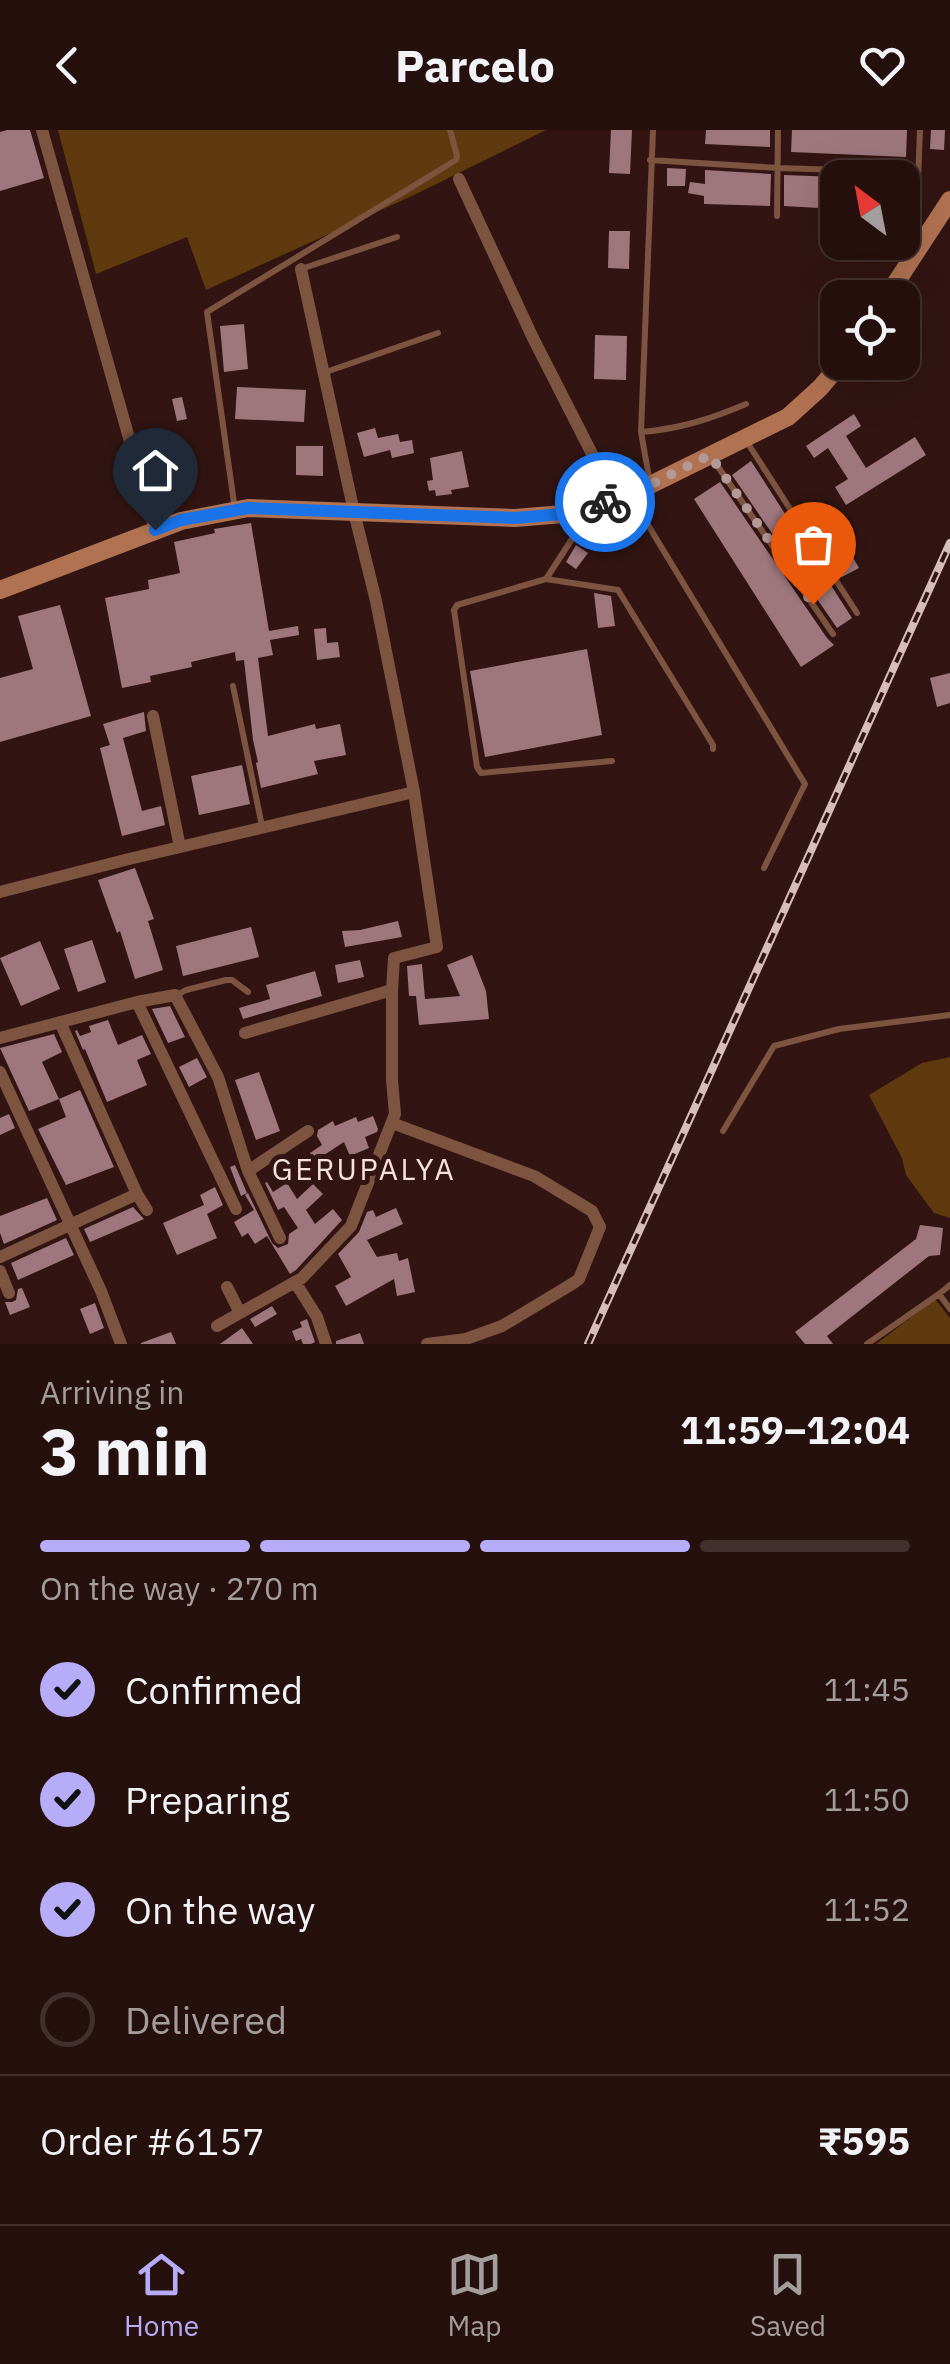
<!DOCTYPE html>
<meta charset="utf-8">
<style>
:root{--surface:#26100e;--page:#321e1c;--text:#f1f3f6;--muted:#a49d9e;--line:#42302e;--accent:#b6acf8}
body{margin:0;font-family:"IBM Plex Sans",sans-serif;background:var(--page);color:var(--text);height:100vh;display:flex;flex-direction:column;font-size:38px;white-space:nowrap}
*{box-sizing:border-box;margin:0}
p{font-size:32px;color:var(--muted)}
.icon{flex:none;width:55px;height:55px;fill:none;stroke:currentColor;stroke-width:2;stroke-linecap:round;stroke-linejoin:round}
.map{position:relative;height:1214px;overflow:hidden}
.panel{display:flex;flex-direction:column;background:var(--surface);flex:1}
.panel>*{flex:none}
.needle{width:65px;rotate:328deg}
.buttons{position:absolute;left:820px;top:30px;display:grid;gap:20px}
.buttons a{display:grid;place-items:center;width:100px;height:100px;border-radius:20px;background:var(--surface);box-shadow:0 10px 40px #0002,0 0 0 2px var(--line);font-size:50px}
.pin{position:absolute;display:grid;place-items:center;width:85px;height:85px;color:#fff;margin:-102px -42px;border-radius:50% 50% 50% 0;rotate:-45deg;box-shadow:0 0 10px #0007}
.pin .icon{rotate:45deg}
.courier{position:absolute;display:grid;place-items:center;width:100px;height:100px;margin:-50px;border:8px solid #1a73e8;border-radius:50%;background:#fff;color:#222;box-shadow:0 2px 12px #0007}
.summary em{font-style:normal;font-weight:700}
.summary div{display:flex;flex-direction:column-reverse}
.summary{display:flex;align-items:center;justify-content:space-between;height:170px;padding:0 40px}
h1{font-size:65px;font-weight:700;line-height:75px}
.bar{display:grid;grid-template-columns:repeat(4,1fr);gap:15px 10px;align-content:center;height:120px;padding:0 40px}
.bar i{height:12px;border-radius:8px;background:var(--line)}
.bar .on{background:var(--accent)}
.bar p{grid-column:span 4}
.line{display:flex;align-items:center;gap:25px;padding:0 40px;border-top:2px solid var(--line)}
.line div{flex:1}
ol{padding:0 40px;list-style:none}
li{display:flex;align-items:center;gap:30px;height:110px}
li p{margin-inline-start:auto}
li .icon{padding:10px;border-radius:50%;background:var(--accent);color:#111;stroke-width:4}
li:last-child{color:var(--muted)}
li i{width:55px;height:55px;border:5px solid var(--line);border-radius:50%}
header{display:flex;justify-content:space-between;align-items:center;height:130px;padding:0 40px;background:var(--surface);font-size:45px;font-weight:700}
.tabs{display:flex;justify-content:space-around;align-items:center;height:140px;border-top:2px solid var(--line);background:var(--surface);font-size:28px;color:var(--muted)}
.tabs a{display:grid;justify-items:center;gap:5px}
.tabs .on{color:var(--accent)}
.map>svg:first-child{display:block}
.green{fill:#5e3a0e}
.building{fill:#9d777d}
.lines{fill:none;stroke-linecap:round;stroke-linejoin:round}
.service{stroke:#7c5440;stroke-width:6}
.minor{stroke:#7c5440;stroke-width:12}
.secondary{stroke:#b17252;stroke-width:18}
.rail-casing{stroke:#d4bdba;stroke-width:8}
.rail{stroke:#321512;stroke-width:4;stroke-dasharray:11;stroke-linecap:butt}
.done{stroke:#b39a97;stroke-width:10;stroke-dasharray:0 18}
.route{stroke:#1a73e8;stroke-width:12}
.labels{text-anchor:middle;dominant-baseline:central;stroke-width:10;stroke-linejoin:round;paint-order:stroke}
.neighbourhood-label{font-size:30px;letter-spacing:2.5px;fill:#f8e2df;stroke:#321512}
</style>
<header><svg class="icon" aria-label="back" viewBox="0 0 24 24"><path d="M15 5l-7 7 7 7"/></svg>Parcelo<svg class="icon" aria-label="heart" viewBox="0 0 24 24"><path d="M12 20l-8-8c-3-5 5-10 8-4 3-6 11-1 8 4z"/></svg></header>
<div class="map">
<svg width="950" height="1214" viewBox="0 0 950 1214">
<rect width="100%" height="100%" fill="#321512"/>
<!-- green -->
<path class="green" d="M58,0H546L414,65L206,160L187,107L96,144Z
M950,927V1088L934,1083L906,1045L902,1028L869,965L922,933Z
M935,1169L950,1188V1214H876Z"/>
<!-- building -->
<path class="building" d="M7,0H30L44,48L0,61V2Z
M611,0H632L630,44L609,43Z
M706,0H770V17L705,14Z
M792,0H907L906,27L791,22Z
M931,0H945L944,20L930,19Z
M667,38L686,39L685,56H667Z
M705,40L771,44L770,76L704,74V66L688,63L690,52L705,54Z
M784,45L838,47V79L784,76Z
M609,101H630L629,139L608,138Z
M244,194L248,239L224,242L220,196Z
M595,205L627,206L626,250L594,249Z
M237,257L306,260L304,292L235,289Z
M182,267L187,289L177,291L172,269Z
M854,284L861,296L846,306L866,338L915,307L926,325L846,375L835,357L848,349L828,318L814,328L806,316Z
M375,298L378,308L398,304L400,312L412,310L414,323L392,328L390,320L364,327L357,303Z
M296,316H323V346L296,345Z
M462,321L469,357L451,360L452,364L436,366L435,360L429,361L427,351L433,350L430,328Z
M751,331L852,488L837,498L732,345Z
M720,352L827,508L834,515L801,537L694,369Z
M829,386L859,438L842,447L810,397Z
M251,393L269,501L298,496L299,505L270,510L273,525L258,528L268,606L315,594L316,599L340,594L346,625L314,631L318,644L261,658L256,633L258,632L253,610L244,530L236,531L235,522L191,532L192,537L150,546L151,552L122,558L105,468L149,459L148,450L180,443L174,412L215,403L214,399Z
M576,415L588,423L576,439L566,432Z
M594,463L611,466L615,496L598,498Z
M60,475L91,586L0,612V548L33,539L18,486Z
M326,498L327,513L338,512L340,527L317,530L314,499Z
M587,519L602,605L485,627L470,541Z
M950,543V573L937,577L930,548Z
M144,582L146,601L123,608L142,681L161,676L165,695L122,706L100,618L110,615L103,594Z
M242,635L250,674L199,685L191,646Z
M135,738L154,789L148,791L163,840L135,849L120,801L117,803L98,750Z
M398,791L402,807L345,817L342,801L360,800Z
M251,797L259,827L183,846L176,816Z
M92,810L106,852L78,862L64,819Z
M40,811L60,859L21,876L0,828Z
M472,825L486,861L489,889L419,895L416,866H409L407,836L422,834L425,869L460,866L447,835Z
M360,830L364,847L338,853L335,835Z
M315,841L322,866L243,889L239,878L270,869L266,855Z
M170,876L185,907L168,913L152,879Z
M108,890L118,915L142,905L151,924L137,930L147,955L107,972L85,919L83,920L75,901L77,900L80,906L91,902L89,896Z
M54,904L62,922L42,932L59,969L29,981L0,918Z
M197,928L207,947L189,957L179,937Z
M259,942L280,1001L256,1010L235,950Z
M80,960L114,1037L66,1055L38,999L66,987L59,969Z
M9,984L15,998L0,1005V988Z
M373,986L378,999L377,1002L365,1007L369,1018L350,1026L344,1012L315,1031L310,1023L322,1015L317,1006L318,1000L333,991L335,996L356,987L358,992Z
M235,1035L247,1063L241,1066L230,1037Z
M267,1052L273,1062L287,1053L297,1069L313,1054L323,1064L306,1080L315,1094L333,1079L342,1090L296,1140L290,1144L267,1106L255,1114L248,1103L242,1107L234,1092L254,1080L245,1065L248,1063L272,1113L278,1118L288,1114L289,1104L298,1098L284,1077L278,1080L265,1053Z
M215,1057L223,1075L207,1084L217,1108L177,1125L163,1093L204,1075L200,1065Z
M47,1068L57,1090L4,1114L0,1103V1086Z
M133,1077L144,1089L90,1112L84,1099Z
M396,1078L403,1094L367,1110L377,1127L397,1123L399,1131L408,1128L415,1162L397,1166L394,1149L346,1176L335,1156L351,1147L338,1124L359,1102L367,1082L373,1080L376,1087Z
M920,1095L943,1098L940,1125L929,1126L827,1206L833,1214H805L795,1202L916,1109Z
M66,1108L74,1125L18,1150L11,1133Z
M22,1158L30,1177L10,1185L5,1172H12L16,1170L18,1159Z
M95,1173L104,1198L90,1204L80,1179Z
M272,1176L277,1184L255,1197L250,1189Z
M307,1189L315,1212L311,1214H303L301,1209L296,1211L292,1201L302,1197L300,1192Z
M242,1198L253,1214H220Z
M171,1202L176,1214H141V1213Z
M360,1203L364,1214H336V1211Z"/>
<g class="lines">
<!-- service -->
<path class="service" d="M650,30L778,38L906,42
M917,76L920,0
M777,86L778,0
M301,139L397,107
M326,242L438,203
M641,302C679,299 711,289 746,274
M747,312L857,483
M712,328L833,504
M650,353L641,302L653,0
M631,367L805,654L764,738
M235,380L207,182L456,30L457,26L450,0
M546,449L589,383
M233,556L262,696
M612,631L481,643L477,637L454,480L457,475L546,449L618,460L713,615V619
M177,865L186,860L226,850H232L248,862
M723,1001L774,916L839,899L950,885
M939,1164L950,1155
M867,1214L939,1164L950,1179"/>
<!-- minor -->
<path class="minor" d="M42,0L155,400
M459,49L533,208L615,369
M153,586L180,717
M0,762L129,729L414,662
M137,872L236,1079
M60,892L137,1064L147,1080
M245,903L392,860
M0,908L137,872L175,865L218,947L248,1041L280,1108
M0,942L101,1161L121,1214
M392,993L534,1046L592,1081L600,1097L579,1149L572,1154L502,1196L466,1209L427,1214
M248,1041L308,1001
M0,1127L137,1064
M0,1141L9,1163
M295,1152L317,1187L326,1214
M227,1157L240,1183
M217,1196L302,1148L351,1096L395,984L392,950V860L394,828L437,817L414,662L376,471L354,382L301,139"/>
<!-- secondary -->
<path class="secondary" d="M886,168L950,70
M0,460L181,391L248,378L515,388L563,384L593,376L642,359L788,287L820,258L842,232"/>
<defs>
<path id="rail" d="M588,1214L950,413"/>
</defs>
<!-- rail casing -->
<use href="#rail" class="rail-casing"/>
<!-- rail -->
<use href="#rail" class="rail"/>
</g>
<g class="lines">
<!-- done -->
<path class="done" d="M605,372L642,359L710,325L813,474"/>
<!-- route -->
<path class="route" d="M155,400L181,390L248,378L515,388L563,384L605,372"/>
</g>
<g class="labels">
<!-- neighbourhood labels -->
<g class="neighbourhood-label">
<text x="364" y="1038">GERUPALYA</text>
</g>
</g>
</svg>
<div class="buttons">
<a><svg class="needle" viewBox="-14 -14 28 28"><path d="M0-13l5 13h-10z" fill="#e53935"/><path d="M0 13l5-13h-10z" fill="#a49d9e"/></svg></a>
<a><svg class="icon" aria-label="locate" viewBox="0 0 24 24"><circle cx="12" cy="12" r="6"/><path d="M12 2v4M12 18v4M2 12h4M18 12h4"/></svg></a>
</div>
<div class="pin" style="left:813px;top:474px;background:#ea580c"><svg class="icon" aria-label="bag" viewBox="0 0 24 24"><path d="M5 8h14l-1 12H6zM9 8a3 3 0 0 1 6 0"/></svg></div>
<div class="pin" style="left:155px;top:400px;background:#1f2937"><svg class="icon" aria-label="home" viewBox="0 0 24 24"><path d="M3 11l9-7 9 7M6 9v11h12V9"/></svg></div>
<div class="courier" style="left:605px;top:372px"><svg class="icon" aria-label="bike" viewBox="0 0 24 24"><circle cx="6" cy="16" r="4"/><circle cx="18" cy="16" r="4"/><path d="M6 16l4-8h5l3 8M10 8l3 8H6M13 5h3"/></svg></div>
</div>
<section class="panel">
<div class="summary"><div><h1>3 min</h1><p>Arriving in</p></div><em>11:59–12:04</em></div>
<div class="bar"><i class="on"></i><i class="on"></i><i class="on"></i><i></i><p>On the way · 270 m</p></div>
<ol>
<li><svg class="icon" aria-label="check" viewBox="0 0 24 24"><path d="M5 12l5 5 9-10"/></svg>Confirmed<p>11:45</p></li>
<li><svg class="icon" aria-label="check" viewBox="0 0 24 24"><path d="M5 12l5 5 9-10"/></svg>Preparing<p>11:50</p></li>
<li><svg class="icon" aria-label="check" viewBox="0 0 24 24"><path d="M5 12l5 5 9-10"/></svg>On the way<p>11:52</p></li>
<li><i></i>Delivered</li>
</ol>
<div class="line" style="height:130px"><div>Order #6157</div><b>₹595</b></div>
</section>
<nav class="tabs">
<a class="on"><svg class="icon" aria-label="home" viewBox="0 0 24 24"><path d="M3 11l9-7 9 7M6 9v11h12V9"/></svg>Home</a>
<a><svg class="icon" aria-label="map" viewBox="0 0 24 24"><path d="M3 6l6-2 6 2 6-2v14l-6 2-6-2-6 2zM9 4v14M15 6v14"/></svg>Map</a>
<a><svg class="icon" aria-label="saved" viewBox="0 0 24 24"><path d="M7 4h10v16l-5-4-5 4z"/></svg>Saved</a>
</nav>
